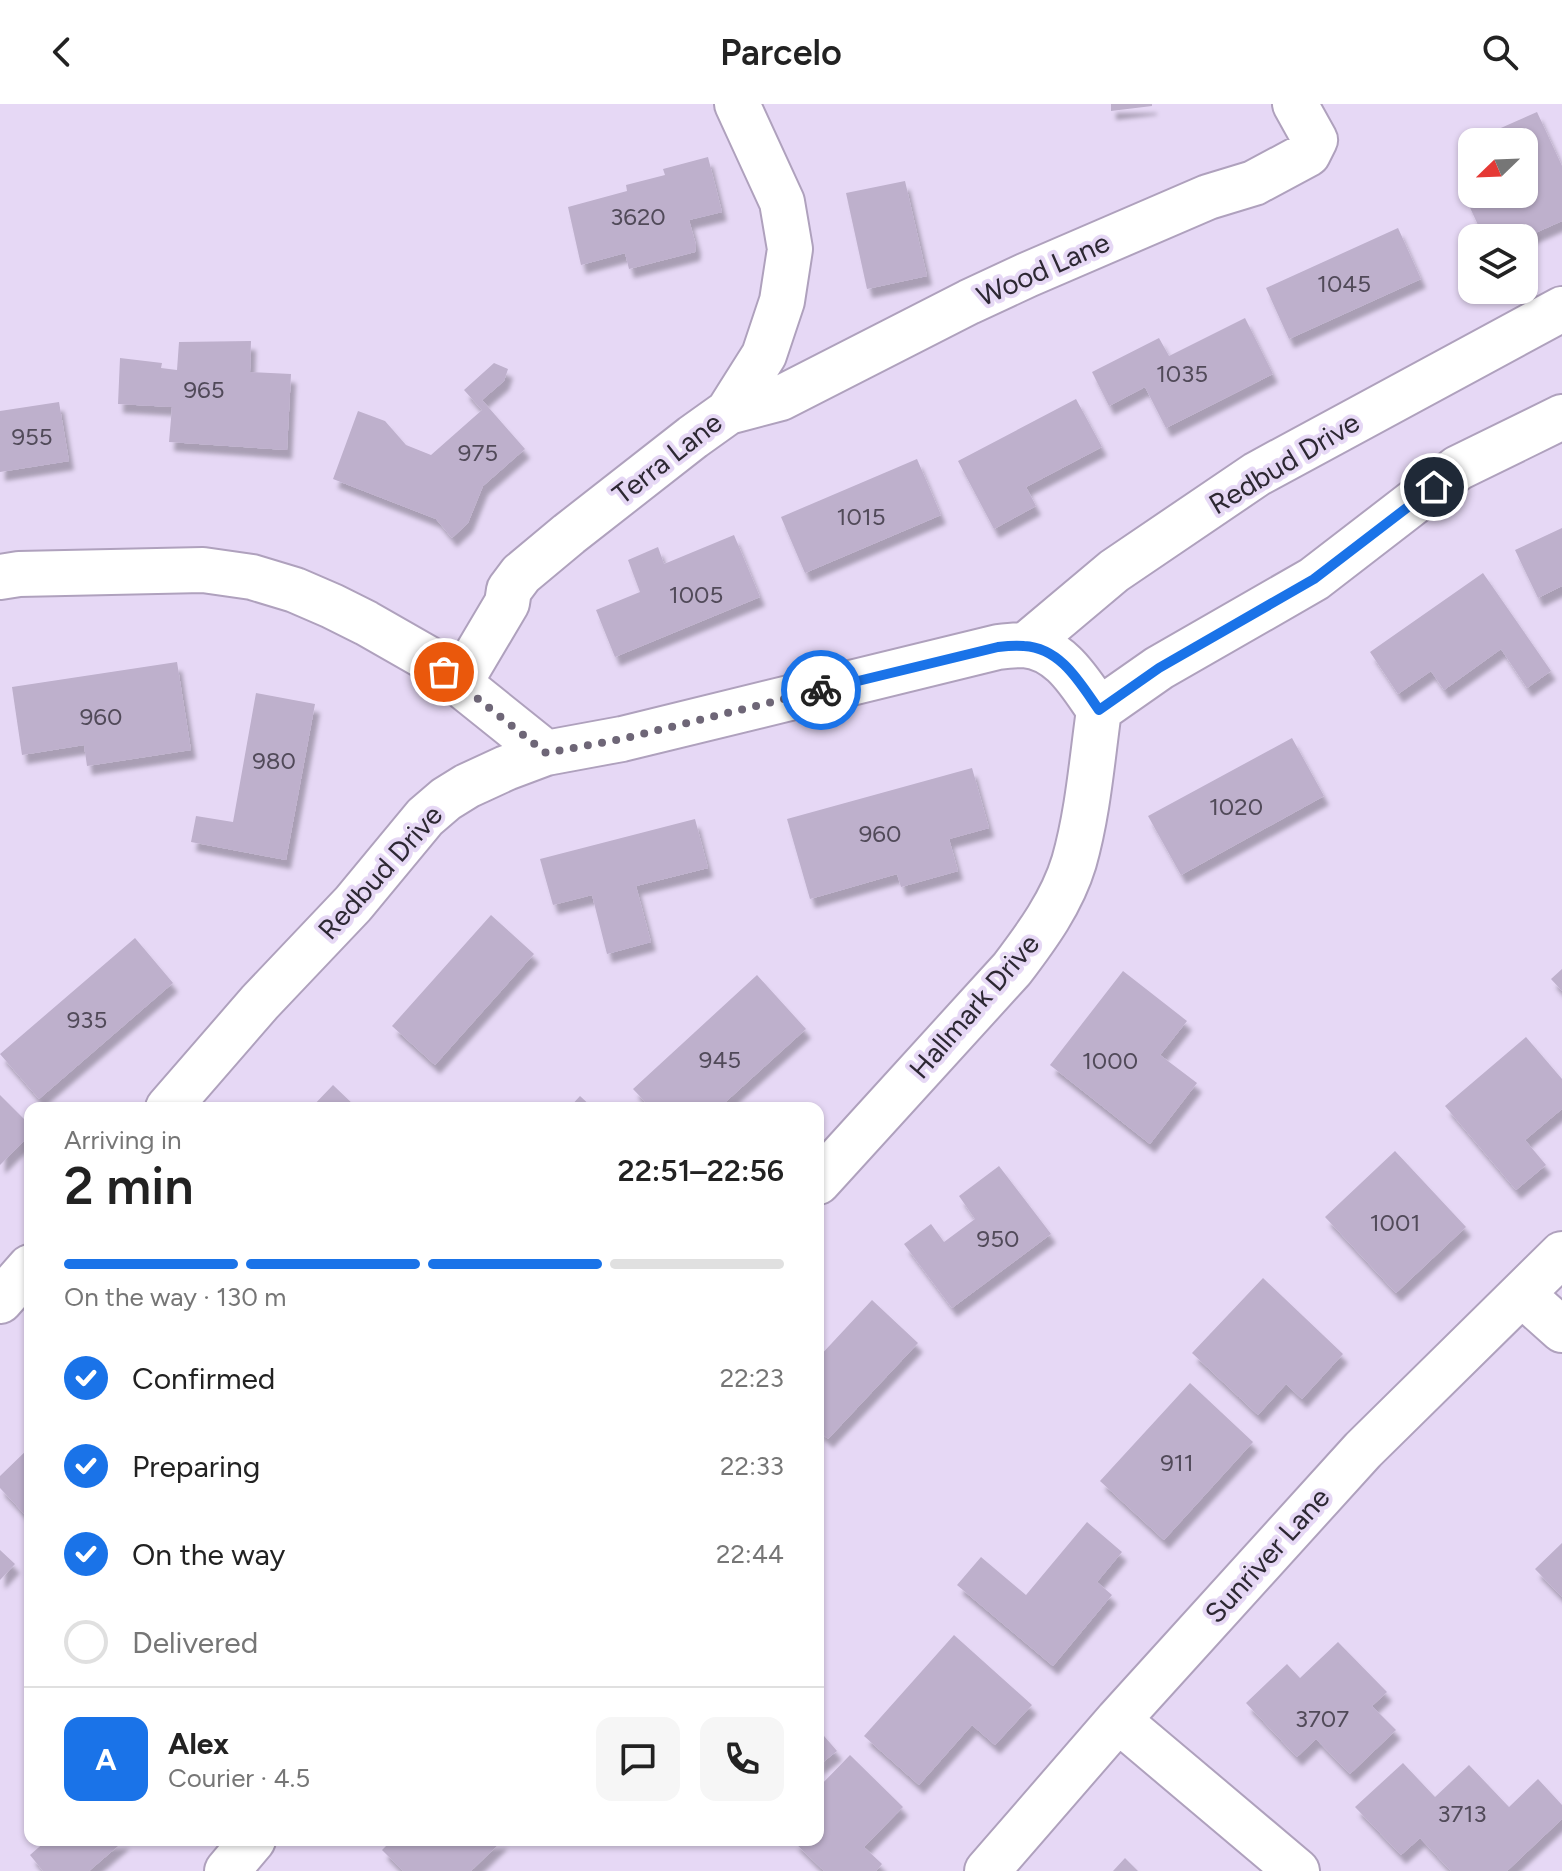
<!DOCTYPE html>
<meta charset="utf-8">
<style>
:root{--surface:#fff;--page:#f6f6f6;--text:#222;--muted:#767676;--line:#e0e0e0;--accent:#1a73e8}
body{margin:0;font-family:Figtree,sans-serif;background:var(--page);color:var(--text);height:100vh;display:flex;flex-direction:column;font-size:30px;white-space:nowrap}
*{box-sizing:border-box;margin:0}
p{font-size:26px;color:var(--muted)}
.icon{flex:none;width:44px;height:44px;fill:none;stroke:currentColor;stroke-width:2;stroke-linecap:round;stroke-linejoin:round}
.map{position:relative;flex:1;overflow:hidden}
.details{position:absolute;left:24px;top:998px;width:800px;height:744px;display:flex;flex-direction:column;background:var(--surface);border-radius:16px;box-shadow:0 2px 6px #0004}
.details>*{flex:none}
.needle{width:52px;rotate:247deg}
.fabs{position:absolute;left:1458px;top:24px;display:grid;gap:16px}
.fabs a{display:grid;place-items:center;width:80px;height:80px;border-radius:16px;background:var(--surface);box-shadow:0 2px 6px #0004;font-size:40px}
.pin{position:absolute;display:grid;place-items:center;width:68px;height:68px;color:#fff;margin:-34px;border:4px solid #fff;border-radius:50%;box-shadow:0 2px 8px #0007}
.courier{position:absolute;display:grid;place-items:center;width:80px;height:80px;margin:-40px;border:6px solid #1a73e8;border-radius:50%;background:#fff;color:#222;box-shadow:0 2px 10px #0007}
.summary em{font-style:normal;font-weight:600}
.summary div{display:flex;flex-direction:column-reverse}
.summary{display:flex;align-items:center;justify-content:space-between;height:136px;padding:0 40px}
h1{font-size:52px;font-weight:600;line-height:60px}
.bar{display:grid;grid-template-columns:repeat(4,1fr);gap:12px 8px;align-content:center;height:96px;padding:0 40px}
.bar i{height:10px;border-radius:6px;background:var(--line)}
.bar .on{background:var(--accent)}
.bar p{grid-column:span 4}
.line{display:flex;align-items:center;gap:20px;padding:0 40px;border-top:2px solid var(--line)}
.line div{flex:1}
.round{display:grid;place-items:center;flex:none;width:84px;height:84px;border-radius:16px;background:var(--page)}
ol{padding:0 40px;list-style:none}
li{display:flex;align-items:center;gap:24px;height:88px}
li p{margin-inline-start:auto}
li .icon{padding:8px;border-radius:50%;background:var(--accent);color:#fff;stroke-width:4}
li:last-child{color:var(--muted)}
li i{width:44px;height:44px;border:4px solid var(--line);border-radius:50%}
header{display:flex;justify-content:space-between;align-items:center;height:104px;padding:0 40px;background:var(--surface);font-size:36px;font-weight:600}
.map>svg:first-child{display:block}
.building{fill:#beb0cc;filter:url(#shadow)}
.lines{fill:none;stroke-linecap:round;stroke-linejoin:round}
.minor-casing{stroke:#afa1bd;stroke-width:48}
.minor{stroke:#fff;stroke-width:44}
.done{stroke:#6e6677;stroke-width:8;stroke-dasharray:0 14.4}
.route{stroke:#1a73e8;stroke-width:10}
.labels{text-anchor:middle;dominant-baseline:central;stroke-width:8;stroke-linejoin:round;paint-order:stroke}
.number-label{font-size:24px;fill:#514a59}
.street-label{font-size:28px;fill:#2d2833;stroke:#e6d8f5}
</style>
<header><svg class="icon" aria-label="back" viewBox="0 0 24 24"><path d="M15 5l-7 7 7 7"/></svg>Parcelo<svg class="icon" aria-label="search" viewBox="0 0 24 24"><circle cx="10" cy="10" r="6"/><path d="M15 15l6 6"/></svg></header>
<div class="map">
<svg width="1562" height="1767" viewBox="0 0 1562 1767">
<defs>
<filter id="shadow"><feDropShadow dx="5" dy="9" stdDeviation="2" flood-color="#0004"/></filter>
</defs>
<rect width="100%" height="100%" fill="#e6d8f5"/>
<!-- building -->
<path class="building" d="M1111,0H1152V2L1111,7Z
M1537,8L1562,62V117L1524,134H1484L1467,97L1484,90H1524V38H1499L1494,27Z
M708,53L722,108L689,116L696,141L695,148L629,165L625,149L581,161L568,103L627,87L626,81L665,71L663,65Z
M905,77L927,172L867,185L846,89Z
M1398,124L1421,175L1289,235L1266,184Z
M1245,214L1273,270L1166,324L1145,283L1109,302L1092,268L1159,234L1169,252Z
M251,237L250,268L291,270L287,346L169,338L172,303L118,300L120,254L162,259L161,264L177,266L179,238Z
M494,259L508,265L504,277L482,296L525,345L483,382L468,419L452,434L436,415L333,375L358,307L385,317L406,341L431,351L482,306L464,286Z
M1076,295L1102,343L1026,383L1036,402L994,425L958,357Z
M59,298L69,357L0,368V307Z
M917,355L941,411L805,469L781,413Z
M1562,424V482L1538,494L1515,446Z
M734,431L760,493L615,553L596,506L640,488L628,456L658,443L664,460Z
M1483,469L1551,567L1527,584L1501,545L1444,586L1431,567L1398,590L1370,548Z
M177,558L191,646L87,662L84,641L22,651L12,583Z
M256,589L315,600L286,756L191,738L196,712L233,718Z
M1292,634L1324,692L1181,771L1148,712Z
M972,664L989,724L949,735L958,767L901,783L897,770L810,795L787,715Z
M695,715L708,764L636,782L651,838L607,850L592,791L553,801L540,755Z
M491,811L534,850L435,961L392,922Z
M135,834L173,879L39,995L0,950Z
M1562,865V887L1551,875Z
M1123,867L1187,917L1160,951L1197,979L1150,1040L1050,961Z
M757,871L806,925L719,1004H651L633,985Z
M1526,933L1562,975V1005L1525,1036L1546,1061L1516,1086L1445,1002Z
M333,981L357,1004H311Z
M0,991L30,1021V1031L0,1061Z
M580,992L593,1004H569Z
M1395,1047L1466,1123L1396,1189L1325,1113Z
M999,1062L1051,1130L952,1204L904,1140L931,1120L944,1138L975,1115L959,1092Z
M1263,1174L1343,1250L1302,1295L1286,1280L1258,1311L1192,1249Z
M872,1196L918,1239L828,1335L818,1326V1254Z
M1190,1279L1253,1338L1164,1436L1100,1377Z
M30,1343V1416L0,1384V1372Z
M1087,1418L1122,1448L1097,1478L1112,1491L1053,1562L957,1481L981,1453L1026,1491Z
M1562,1439V1493L1535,1465Z
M0,1446L15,1460L0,1476Z
M954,1531L1032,1601L995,1641L972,1621L919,1681L864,1632Z
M1338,1538L1387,1588L1372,1602L1396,1626L1350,1670L1316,1635L1297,1653L1246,1599L1287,1560L1300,1574Z
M818,1625L837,1647L818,1662Z
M850,1651L903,1703L864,1743L882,1760L876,1767H824L792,1736H818V1684Z
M1403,1659L1435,1693L1469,1661L1509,1703L1538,1675L1562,1701V1715L1507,1767H1451L1420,1734L1401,1751L1355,1703Z
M47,1736H125L89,1767H43L30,1751Z
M392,1736H503L471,1767H403L382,1746Z
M1125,1754L1138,1767H1113Z"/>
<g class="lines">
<defs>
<path id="minor" d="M728,308L781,294L969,198L1027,171L1208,93L1254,79L1308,50L1315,36L1295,0
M0,473L19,470L203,466L252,473L295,486L332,502L366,519L429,555L546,649
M1026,541L1114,467L1257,370L1562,205
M459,580L507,499L509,486L521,470L569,430L693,333L728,308L764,251L782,197L790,145L782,98L737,0
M1099,606L1159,564L1314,475L1458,364L1562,313
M168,1004L260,898L353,800L425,713L446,695L467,682L506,664L546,649L622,635L998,543C1006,542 1015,541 1024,541C1061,544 1080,579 1099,606
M818,1078L1012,865C1037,832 1062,798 1074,758C1088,709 1092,656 1099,606
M1522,1190L1562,1226
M0,1197L30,1163
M1118,1616L1297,1767
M227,1767L253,1736
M987,1767L1118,1616L1363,1346L1562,1150"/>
</defs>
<!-- minor casing -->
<use href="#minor" class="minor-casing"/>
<!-- minor -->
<use href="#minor" class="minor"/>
</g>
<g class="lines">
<!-- done -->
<path class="done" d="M444,568L546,649L622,635L821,586"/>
<!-- route -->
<path class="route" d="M821,586L998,543C1006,542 1015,541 1024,542C1061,544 1080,579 1099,606L1159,564L1314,475L1434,383"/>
</g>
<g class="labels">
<!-- number labels -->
<g class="number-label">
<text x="638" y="112">3620</text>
<text x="1344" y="179">1045</text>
<text x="1182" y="269">1035</text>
<text x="204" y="285">965</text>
<text x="32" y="332">955</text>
<text x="478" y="348">975</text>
<text x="861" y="412">1015</text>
<text x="696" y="490">1005</text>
<text x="101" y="612">960</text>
<text x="274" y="656">980</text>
<text x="1236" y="702">1020</text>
<text x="880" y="729">960</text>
<text x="87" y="915">935</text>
<text x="720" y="955">945</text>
<text x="1110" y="956">1000</text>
<text x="1395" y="1118">1001</text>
<text x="998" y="1134">950</text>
<text x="1177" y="1358">911</text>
<text x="1322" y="1614">3707</text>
<text x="1462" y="1709">3713</text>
</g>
<!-- street labels -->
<g class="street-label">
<text transform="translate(1043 165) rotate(-24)">Wood Lane</text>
<text transform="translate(667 354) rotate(-38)">Terra Lane</text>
<text transform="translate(1284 359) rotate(-31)">Redbud Drive</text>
<text transform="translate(380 768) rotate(-48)">Redbud Drive</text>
<text transform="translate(974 902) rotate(-49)">Hallmark Drive</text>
<text transform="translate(1267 1451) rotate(-48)">Sunriver Lane</text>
</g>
</g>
</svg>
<div class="fabs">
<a><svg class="needle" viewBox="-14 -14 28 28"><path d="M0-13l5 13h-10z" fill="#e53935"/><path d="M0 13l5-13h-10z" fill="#767676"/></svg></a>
<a><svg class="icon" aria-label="layers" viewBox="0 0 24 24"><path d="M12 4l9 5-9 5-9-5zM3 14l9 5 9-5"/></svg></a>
</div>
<div class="pin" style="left:444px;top:568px;background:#ea580c"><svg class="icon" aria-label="bag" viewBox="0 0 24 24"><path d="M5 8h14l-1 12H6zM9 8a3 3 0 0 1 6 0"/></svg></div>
<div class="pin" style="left:1434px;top:383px;background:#1f2937"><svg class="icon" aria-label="home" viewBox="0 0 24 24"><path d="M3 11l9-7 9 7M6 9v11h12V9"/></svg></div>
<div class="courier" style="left:821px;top:586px"><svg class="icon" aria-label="bike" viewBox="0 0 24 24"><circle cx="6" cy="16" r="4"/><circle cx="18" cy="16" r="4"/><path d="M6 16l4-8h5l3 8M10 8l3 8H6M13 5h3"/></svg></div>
<section class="details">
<div class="summary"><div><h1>2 min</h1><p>Arriving in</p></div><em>22:51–22:56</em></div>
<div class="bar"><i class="on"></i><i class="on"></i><i class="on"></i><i></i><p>On the way · 130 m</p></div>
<ol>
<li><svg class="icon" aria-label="check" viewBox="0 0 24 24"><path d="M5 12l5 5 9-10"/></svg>Confirmed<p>22:23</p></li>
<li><svg class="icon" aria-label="check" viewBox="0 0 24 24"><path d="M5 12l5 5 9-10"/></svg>Preparing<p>22:33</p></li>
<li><svg class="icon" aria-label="check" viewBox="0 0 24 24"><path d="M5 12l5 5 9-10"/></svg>On the way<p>22:44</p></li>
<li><i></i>Delivered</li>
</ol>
<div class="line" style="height:144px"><b class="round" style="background:var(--accent);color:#fff">A</b><div><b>Alex</b><p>Courier · 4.5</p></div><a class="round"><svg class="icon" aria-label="chat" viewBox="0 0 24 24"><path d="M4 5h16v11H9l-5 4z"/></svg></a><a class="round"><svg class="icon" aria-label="phone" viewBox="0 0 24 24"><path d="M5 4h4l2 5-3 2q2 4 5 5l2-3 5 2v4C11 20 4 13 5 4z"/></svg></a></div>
</section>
</div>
